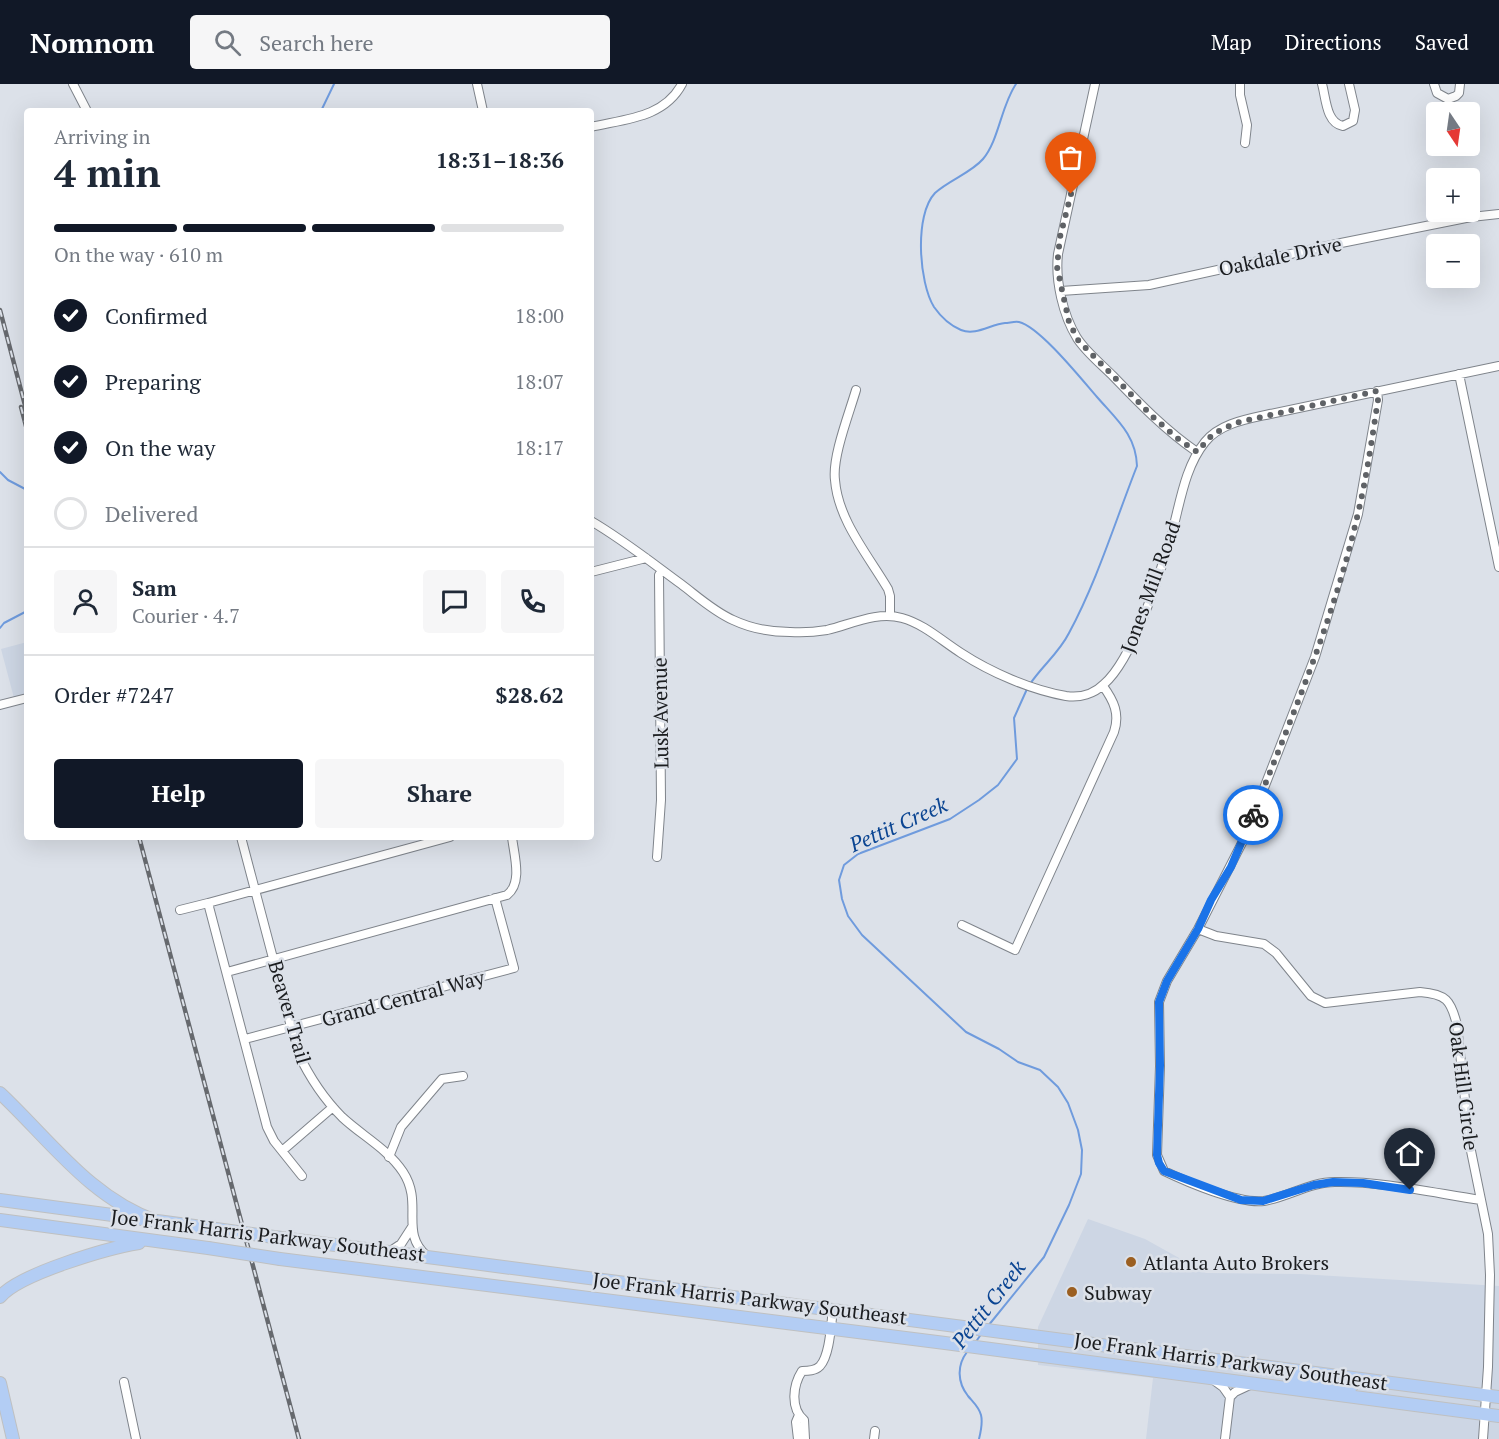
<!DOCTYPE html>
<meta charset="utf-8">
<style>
:root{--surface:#fff;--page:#f6f6f7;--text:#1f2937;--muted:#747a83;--line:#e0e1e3;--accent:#111827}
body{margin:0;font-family:"PT Serif",serif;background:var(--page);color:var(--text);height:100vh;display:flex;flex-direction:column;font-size:22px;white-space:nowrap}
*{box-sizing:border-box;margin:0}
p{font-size:20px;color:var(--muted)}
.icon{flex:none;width:33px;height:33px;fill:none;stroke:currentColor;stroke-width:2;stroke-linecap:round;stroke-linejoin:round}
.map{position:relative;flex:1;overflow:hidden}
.panel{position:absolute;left:24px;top:24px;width:570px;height:732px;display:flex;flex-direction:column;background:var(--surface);border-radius:6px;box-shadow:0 6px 24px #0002}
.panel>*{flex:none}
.needle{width:39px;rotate:167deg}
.tools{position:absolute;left:1426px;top:18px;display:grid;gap:12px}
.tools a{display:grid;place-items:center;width:54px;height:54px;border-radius:6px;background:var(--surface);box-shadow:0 6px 24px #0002;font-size:30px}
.pin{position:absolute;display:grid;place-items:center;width:51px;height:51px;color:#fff;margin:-62px -26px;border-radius:50% 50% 50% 0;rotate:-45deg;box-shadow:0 0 6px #0007}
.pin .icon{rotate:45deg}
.courier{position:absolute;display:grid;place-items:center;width:60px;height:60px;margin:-30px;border:4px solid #1a73e8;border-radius:50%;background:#fff;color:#222;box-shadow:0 2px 8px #0007}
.headline em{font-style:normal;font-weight:700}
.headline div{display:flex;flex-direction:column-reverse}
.headline{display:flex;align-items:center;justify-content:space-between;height:102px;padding:0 30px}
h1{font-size:39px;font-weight:700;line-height:45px}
.bar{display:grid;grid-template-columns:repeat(4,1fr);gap:9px 6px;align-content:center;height:72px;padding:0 30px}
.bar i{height:8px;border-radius:4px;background:var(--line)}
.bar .selected{background:var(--accent)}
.bar p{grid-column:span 4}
.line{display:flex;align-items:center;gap:15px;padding:0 30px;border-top:2px solid var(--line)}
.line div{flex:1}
.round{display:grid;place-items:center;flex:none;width:63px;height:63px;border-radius:6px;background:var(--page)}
ol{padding:0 30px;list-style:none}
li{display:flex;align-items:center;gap:18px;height:66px}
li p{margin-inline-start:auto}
li .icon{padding:6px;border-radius:50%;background:var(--accent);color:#fff;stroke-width:4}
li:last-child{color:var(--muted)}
li i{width:33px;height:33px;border:3px solid var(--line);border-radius:50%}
.cta{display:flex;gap:12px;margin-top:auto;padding:12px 30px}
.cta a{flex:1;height:69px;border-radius:6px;background:var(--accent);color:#fff;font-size:24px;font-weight:700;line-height:69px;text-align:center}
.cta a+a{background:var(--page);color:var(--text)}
header{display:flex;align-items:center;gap:36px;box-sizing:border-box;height:84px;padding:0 30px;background:var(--accent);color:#fff}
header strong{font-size:28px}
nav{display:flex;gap:33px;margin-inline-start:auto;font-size:21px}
.search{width:420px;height:54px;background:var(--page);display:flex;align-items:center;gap:15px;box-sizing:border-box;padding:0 21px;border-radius:6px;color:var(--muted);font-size:22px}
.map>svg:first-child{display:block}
.built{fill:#cdd6e4}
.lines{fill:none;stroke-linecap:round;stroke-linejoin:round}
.stream{stroke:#6f9bdd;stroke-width:2}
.minor-casing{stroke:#7f848b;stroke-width:10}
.highway-casing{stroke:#bfc0c1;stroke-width:14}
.minor{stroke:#fff;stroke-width:8}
.highway{stroke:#b3cdf4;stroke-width:12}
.rail-casing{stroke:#66696e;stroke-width:4.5}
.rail{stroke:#dce1e9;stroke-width:2;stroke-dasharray:7;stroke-linecap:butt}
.highway-bridge-casing{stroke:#bfc0c1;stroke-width:14;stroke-linecap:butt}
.highway-bridge{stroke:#b3cdf4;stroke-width:12}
.done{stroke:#5f6266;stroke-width:6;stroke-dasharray:0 10.8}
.route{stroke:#1a73e8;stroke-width:8}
.poi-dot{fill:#9b5f21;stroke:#dce1e9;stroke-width:2}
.labels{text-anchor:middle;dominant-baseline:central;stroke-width:5;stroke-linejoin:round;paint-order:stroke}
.street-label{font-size:20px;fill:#1b1d20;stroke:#dce1e9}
.poi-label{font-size:20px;fill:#1b1d20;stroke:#dce1e9;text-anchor:start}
.water-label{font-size:21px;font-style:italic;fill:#0b4592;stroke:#dce1e9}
</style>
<header>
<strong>Nomnom</strong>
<div class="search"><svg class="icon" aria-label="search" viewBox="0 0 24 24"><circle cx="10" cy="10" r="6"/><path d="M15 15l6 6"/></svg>Search here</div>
<nav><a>Map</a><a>Directions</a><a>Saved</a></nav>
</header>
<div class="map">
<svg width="1499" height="1355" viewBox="0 0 1499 1355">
<rect width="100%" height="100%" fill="#dce1e9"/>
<!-- built -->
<path class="built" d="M27,558V611L14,614L1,565Z
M1088,1135L1145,1155L1206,1189L1300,1190L1499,1202V1355H1146L1153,1294L1038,1281V1243Z"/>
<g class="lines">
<!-- stream -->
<path class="stream" d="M1016,0C1001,22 999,56 983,75C971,89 949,96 935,109C914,131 919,199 934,223C941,233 949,241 961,246C976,252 991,240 1005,239C1009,239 1015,237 1019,238C1040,243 1082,296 1097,313C1117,336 1136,351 1137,382C1115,438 1097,497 1069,549C1059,569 1042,582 1030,600
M321,27L334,0
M0,388L8,396L27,406
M0,544L4,539L27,527
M988,1242L1044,1173L1069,1121L1081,1090L1082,1066L1078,1046L1068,1019L1058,1003L1040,986L1018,978L999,965L966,948L862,851L848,832L842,815L839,796L844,781L858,770L950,735L979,716L998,701L1017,675L1014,634L1027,605
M975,1259L982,1249
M967,1268C957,1281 957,1298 968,1312C973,1318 979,1323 981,1331C983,1339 981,1347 979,1355"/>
<defs>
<path id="minor" d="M73,0L87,27
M477,0L483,27
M1095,0L1058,170C1055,197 1063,231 1077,254C1086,268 1101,280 1112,291C1139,319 1165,346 1197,368
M1240,0V11L1247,41L1245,59
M1322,0C1326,14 1326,39 1343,42L1353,37L1355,26L1349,0
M1434,0L1437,9L1448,15L1456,12L1459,9L1460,0
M591,43C625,35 664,34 682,0
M1061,207L1149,201L1341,159L1471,133L1499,130
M1459,290L1499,483
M856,306C849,330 832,373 835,396C838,436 868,471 888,505L890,512V532
M1377,307L1378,316L1358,430L1315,573L1245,753L1198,845L1167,897L1159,918L1160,982L1157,1071L1164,1087C1187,1098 1238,1120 1264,1117C1288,1113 1310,1098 1335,1098C1382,1097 1434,1109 1481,1116
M591,437C622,455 651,478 681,500C697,512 713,527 733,536C750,544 771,548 790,548C803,549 815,548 827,546C852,540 877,527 902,534C924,540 942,557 961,569C990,588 1031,606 1066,612C1080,614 1094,610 1104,600C1133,575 1160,490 1171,452C1180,421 1184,384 1205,358C1220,339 1248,335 1270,330L1499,282
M591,488L646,474
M0,621L27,614
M241,753L298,969C309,992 323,1014 342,1033C361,1051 388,1065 403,1088C424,1120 399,1148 427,1172
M657,773L661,716L659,491L662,486
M180,826L208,819
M962,841L1015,866L1114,648C1120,630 1114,617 1103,602
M1198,845L1216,852L1264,860L1276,869L1311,912L1325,919L1420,908C1446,910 1451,916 1457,941L1470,1062L1488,1150L1490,1191L1488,1283L1483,1355
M227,888L507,811C523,799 514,771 512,753
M245,955L514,884L495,814
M282,1067L333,1023
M389,1073L401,1043L442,995L463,992
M302,1092L274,1057L267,1043L208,819L450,753
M389,1168L401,1160L412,1143
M1212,1295L1223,1303L1230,1313
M124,1298L136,1355
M798,1355L796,1338L799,1331
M805,1355L804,1336C790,1324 793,1301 802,1287C808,1287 815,1287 820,1282C830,1271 831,1240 833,1225
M874,1355L875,1347
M1225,1355L1230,1313L1235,1308L1250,1301"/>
<path id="highway" d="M0,1009C49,1055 90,1114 156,1137
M0,1116L202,1143
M0,1136L208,1164
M274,1153L1499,1313
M280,1175L945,1259L1499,1332
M0,1213C19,1190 108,1164 139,1159
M1295,1297L1352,1302
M0,1299L13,1355"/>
</defs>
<!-- minor casing -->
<use href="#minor" class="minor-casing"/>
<!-- highway casing -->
<use href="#highway" class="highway-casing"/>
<!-- minor -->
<use href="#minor" class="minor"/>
<!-- highway -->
<use href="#highway" class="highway"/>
<defs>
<path id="rail" d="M0,226L27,329
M21,323L27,346
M139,753L299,1355"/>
</defs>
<!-- rail casing -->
<use href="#rail" class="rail-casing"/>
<!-- rail -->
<use href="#rail" class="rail"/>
<defs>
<path id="highway-bridge" d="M202,1143L274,1153
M208,1164L280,1175"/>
</defs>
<!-- highway-bridge casing -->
<use href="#highway-bridge" class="highway-bridge-casing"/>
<!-- highway-bridge -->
<use href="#highway-bridge" class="highway-bridge"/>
</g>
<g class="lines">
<!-- done -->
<path class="done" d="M1071,110L1060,153L1057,183L1069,238L1078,256L1153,333L1177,354L1197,368L1213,350L1235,339L1377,307L1378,316C1372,354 1367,392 1358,429C1335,533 1292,632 1253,731"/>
<!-- route -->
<path class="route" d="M1253,731L1231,783L1211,816L1198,845L1167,897L1159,918L1160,981L1157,1071L1159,1079L1164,1087L1241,1116L1263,1117L1314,1101L1333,1098L1363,1099L1410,1106"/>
</g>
<!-- markers -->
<g class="poi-dot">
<circle cx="1131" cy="1178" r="6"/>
<circle cx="1072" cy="1208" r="6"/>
</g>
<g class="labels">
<!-- street labels -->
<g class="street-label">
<text transform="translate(1280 172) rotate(-12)">Oakdale Drive</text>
<text transform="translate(1150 503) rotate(-70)">Jones Mill Road</text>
<text transform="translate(660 629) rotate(-91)">Lusk Avenue</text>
<text transform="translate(403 914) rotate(-15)">Grand Central Way</text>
<text transform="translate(290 928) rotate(74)">Beaver Trail</text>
<text transform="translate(1464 1002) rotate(83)">Oak Hill Circle</text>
<text transform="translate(268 1151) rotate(7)">Joe Frank Harris Parkway Southeast</text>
<text transform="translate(750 1214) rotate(7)">Joe Frank Harris Parkway Southeast</text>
<text transform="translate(1231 1277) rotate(8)">Joe Frank Harris Parkway Southeast</text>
</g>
<!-- poi labels -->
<g class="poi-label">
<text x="1143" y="1178">Atlanta Auto Brokers</text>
<text x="1084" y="1208">Subway</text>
</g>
<!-- water labels -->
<g class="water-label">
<text transform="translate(898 740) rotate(-24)">Pettit Creek</text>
<text transform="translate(988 1220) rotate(-52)">Pettit Creek</text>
</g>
</g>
</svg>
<div class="tools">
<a><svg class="needle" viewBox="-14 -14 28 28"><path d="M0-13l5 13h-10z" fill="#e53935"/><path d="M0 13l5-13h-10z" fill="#747a83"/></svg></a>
<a>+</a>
<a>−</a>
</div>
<div class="pin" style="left:1071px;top:110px;background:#ea580c"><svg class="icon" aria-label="bag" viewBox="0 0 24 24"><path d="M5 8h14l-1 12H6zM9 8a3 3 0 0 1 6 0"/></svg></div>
<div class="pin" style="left:1410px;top:1106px;background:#1f2937"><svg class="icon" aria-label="home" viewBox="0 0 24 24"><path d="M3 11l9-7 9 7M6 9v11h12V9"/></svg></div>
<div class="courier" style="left:1253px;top:731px"><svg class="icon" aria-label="bike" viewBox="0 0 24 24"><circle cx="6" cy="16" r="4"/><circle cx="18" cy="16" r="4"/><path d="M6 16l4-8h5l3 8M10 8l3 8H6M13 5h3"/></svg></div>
<section class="panel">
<div class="headline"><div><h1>4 min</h1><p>Arriving in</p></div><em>18:31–18:36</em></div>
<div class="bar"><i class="selected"></i><i class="selected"></i><i class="selected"></i><i></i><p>On the way · 610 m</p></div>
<ol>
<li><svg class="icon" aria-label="check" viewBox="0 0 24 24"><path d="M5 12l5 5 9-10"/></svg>Confirmed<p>18:00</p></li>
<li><svg class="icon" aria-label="check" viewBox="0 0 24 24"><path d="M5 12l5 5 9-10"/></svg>Preparing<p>18:07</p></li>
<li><svg class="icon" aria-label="check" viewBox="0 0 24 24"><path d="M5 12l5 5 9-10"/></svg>On the way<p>18:17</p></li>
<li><i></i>Delivered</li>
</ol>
<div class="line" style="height:108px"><a class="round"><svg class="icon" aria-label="person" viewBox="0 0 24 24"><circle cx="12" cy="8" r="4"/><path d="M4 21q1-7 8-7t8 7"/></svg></a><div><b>Sam</b><p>Courier · 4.7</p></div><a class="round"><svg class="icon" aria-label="chat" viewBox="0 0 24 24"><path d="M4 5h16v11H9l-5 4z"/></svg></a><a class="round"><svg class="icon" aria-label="phone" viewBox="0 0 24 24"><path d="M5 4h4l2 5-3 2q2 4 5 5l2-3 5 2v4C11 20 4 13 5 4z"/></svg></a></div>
<div class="line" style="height:78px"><div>Order #7247</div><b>$28.62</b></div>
<div class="cta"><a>Help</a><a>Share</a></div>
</section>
</div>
